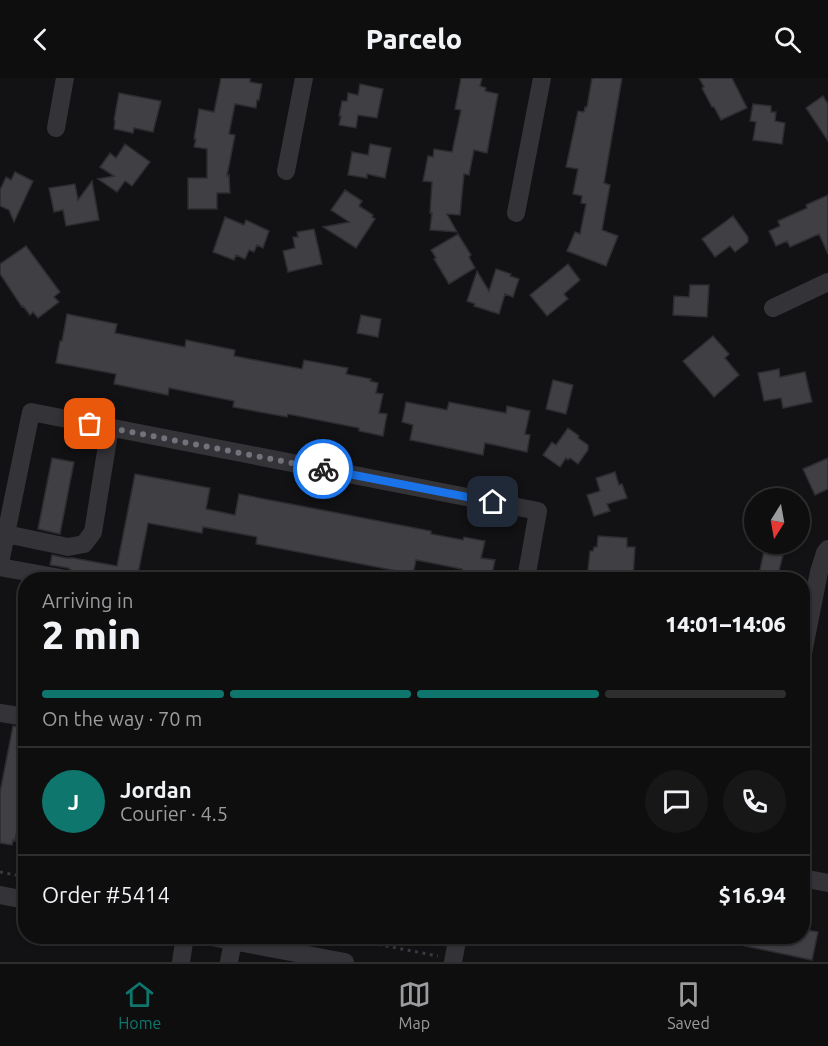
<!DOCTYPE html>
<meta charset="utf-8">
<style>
:root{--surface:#0e0e0f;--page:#171718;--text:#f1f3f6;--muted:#9b9c9e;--line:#2e2e2f;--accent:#0f766e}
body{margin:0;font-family:Ubuntu,sans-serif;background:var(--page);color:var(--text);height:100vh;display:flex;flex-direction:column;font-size:22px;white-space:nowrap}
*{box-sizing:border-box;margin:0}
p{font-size:20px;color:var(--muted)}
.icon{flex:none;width:33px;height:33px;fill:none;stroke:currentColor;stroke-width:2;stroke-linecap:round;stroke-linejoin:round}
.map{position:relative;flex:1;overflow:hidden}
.details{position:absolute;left:18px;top:494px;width:792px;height:372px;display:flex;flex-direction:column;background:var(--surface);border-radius:24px;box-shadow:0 2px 4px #0004,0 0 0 2px var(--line)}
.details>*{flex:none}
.needle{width:39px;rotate:191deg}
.buttons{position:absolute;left:744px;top:410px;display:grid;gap:12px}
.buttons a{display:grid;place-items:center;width:66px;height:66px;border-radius:50%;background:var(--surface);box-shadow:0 2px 4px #0004,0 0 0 2px var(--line);font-size:30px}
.pin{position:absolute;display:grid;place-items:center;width:51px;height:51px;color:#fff;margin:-26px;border-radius:12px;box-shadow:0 3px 9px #0006}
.courier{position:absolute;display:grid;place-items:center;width:60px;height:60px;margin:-30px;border:4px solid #1a73e8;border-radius:50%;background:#fff;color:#222;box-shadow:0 2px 8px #0007}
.overview em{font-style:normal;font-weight:800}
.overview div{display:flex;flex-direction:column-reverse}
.overview{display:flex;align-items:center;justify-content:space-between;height:102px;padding:0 24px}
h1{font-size:39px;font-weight:800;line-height:45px}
.bar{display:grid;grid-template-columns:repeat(4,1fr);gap:9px 6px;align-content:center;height:72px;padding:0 24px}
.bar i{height:8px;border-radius:4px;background:var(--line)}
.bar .active{background:var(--accent)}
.bar p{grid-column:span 4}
.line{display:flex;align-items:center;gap:15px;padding:0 24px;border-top:2px solid var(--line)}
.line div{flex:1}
.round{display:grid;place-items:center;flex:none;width:63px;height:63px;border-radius:32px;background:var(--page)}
header{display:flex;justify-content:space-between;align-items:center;height:78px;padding:0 24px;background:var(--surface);font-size:27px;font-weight:800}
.tab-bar{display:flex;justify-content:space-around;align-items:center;height:84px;border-top:2px solid var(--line);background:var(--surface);font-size:16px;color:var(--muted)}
.tab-bar a{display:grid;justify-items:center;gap:3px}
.tab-bar .active{color:var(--accent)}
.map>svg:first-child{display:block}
.building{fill:#3f3f44;stroke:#2d2c30;stroke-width:1.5}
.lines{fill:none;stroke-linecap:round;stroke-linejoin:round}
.path{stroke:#393a3f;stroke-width:3;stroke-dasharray:3 4.5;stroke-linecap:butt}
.minor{stroke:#343338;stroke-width:18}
.done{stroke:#71727b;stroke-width:6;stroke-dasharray:0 10.8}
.route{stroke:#1a73e8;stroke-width:8}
</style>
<header><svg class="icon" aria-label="back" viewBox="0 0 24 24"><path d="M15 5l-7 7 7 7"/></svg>Parcelo<svg class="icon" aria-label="search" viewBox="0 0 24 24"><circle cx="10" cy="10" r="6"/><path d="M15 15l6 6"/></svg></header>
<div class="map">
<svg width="828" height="884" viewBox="0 0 828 884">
<rect width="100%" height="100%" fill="#121214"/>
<!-- building -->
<path class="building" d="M221,0H250V4L262,6L259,22H257L256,30L235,26L229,56L235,57L227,98L229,97L230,115H217V131H188V100H207V71L194,69L196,61H194L199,31L214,34Z
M461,0H482L480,8L486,10L485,13L498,16L487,75L474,72L469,97L464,96L460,137L447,136L457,154L430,152L432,135H430L432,104L423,103L428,78L433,79L434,71L452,74L461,32L455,31Z
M592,0H622L604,105L610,107L602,152L618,158L606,188L567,173L575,154L580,156L586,126L581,125L582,118L573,116L578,91L566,89L578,33L584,34L585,29H587Z
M699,0H732L747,30L721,42L714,29H712L702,10L704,9Z
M360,6L383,11L377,40L358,37L356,50L339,47L341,38H339L342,23H347L348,15L358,17Z
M119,15L161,23L153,54L134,50L133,55L114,51L115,43L114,42Z
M823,18L828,26V63L806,30Z
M753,26L771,28V34H776L775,43L785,45L782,66L753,62L756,44L750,43Z
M125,66L150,84L132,108L125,103L117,114L98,101L114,98L100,89L110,75L116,80Z
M370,66L391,70L385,100L367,96V100L348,97L352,74L368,77Z
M15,94L33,103L14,144L9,132L0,128V112L6,99L11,102Z
M92,103L99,142L66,148L63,132L54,134L49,110L75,106L78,122Z
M345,112L362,123L359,128L373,137L372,139L375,141L356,170L323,149L349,144L331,132Z
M828,117V176L819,156L790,169L787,163L776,168L769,153L780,148L778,143L807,130L806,127Z
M733,138L748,159V164L735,174L730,168L715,179L702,161Z
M225,139L244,147L246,142L269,153L263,170L257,167L254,174L249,172L245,181L236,177L234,182L213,174Z
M314,151L322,186L288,194L283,173L295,170L293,159H298L297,154Z
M458,156L471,177L469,179L475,190L449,206L434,181L436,180L431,172Z
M26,168L60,214L54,219L59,224L38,240L33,234L30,237L23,228L22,229L0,196V186Z
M568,186L580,202L564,216L568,221L547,238L530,217Z
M496,191L511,196L510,198L519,201L513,219L505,216L499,236L474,228L475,226L467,223L477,193L489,213Z
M690,207H709L707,239L673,237L674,218L689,219Z
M67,236L117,246L115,255L185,269L186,262L235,272L234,278L302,291L304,282L348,290L346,296L371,301L370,303L378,305L376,315L383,316L379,335L387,336L383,358L359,353V350L288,336L287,339L233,329L234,323L169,310L168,317L114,306L116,296L56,285L60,263H62Z
M361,237L381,241L378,259L357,255Z
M713,258L729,276L725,280L739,297L714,319L683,283Z
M779,291L780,299L805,294L812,324L783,330L781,320L764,323L758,295Z
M553,302L573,307L566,336L546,331Z
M406,324L447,332L449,324L506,335L507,328L530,333L525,356L530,357L527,374L485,365L483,377L410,362L413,347L402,344Z
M568,350L579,358L578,360L588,367V372L578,386L570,380L568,382L566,380L560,389L543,377L552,364L556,367Z
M52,380L74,384L60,456L38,451Z
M828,380V411L815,417L803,391Z
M615,394L619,407L622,406L627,420L607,426L610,433L594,438L587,417L600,413L596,400Z
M135,396L210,410L206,431L235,437L239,416L431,453V456L463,462L464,459L485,463L481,480L495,482L491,501L461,497L462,491L416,482L413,496L256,466L257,459L203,449L202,455L148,445L137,501H108L75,495L68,490L50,487L52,477L66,480H73L117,488Z
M598,458L627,460V469H635L633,501H587L590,473H593L594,469H597Z
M764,473L783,477L777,501H758Z
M19,614L26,615V628L17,626Z
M13,648L26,650V707L15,763L13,762L12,767L0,765V714Z
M802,851L818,854L812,882L726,864L727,858H802Z"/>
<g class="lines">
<!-- path -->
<path class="path" d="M0,794L26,799
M334,858L438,878"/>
<!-- minor -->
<path class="minor" d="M56,50L65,0
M286,93L304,0
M516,135L542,0
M773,230L828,204
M6,456L68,469L84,466L93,454L110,349
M0,485L31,334L538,433L526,501
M0,489L66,501
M802,580L819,494L825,475L828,471
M0,635L26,639
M802,800L828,805
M0,817L26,822
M206,858L345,884
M181,884L185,858
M229,884L233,863
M453,884L458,858"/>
</g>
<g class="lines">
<!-- done -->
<path class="done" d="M90,346L323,391"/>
<!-- route -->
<path class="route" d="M323,391L493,424"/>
</g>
</svg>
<div class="buttons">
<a><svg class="needle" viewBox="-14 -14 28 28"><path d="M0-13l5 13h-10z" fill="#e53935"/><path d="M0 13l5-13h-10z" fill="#9b9c9e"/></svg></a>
</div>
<div class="pin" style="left:90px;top:346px;background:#ea580c"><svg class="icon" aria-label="bag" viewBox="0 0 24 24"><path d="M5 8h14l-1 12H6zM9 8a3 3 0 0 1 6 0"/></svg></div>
<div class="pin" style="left:493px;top:424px;background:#1f2937"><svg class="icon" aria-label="home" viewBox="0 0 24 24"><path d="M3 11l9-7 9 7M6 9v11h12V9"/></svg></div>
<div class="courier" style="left:323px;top:391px"><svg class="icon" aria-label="bike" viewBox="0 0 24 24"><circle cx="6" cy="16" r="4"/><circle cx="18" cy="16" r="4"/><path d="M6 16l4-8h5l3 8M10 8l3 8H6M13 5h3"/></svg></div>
<section class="details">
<div class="overview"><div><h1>2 min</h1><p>Arriving in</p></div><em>14:01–14:06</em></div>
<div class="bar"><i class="active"></i><i class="active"></i><i class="active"></i><i></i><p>On the way · 70 m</p></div>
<div class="line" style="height:108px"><b class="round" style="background:var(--accent);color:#fff">J</b><div><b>Jordan</b><p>Courier · 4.5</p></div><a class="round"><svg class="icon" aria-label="chat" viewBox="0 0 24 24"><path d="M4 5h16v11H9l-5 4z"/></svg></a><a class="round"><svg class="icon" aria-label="phone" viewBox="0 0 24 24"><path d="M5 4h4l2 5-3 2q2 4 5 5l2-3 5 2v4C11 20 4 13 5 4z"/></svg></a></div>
<div class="line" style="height:78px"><div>Order #5414</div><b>$16.94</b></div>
</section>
</div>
<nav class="tab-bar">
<a class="active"><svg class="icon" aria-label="home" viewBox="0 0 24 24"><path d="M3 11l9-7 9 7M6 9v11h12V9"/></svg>Home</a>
<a><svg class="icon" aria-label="map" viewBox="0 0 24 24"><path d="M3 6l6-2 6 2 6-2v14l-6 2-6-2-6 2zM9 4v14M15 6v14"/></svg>Map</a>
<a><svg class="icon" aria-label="saved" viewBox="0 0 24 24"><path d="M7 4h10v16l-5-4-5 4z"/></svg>Saved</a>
</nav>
